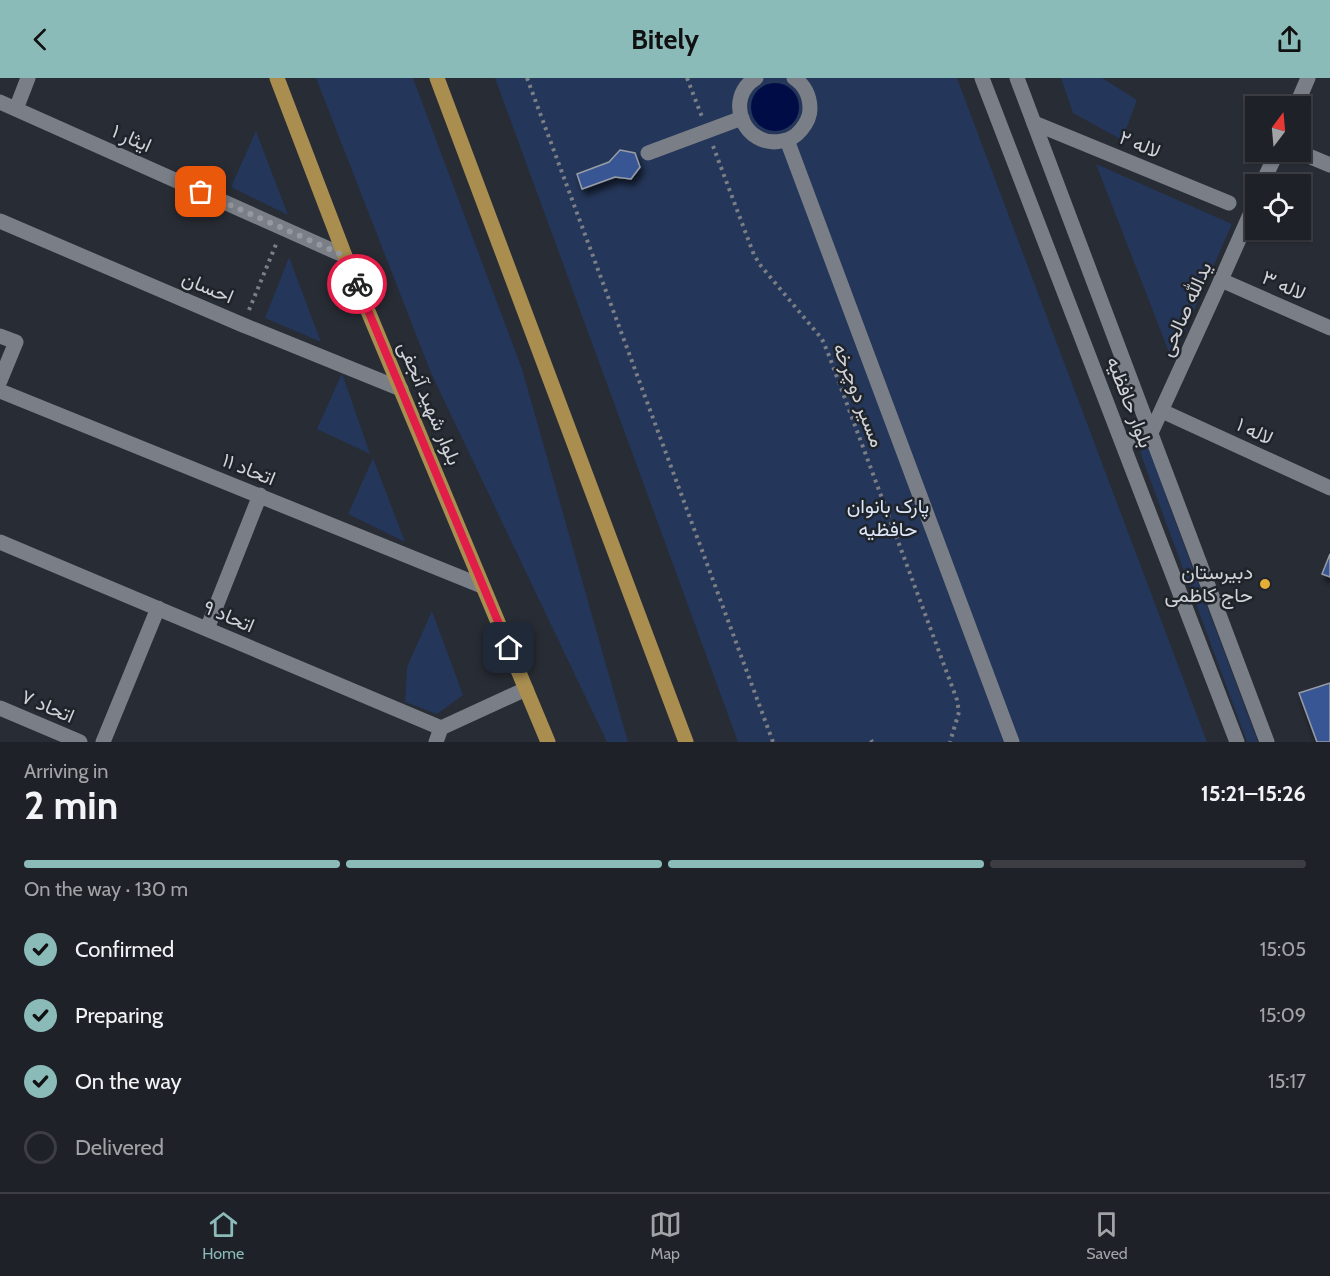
<!DOCTYPE html>
<meta charset="utf-8">
<style>
:root{--surface:#1e2127;--page:#2b2e33;--text:#f1f3f6;--muted:#a1a3a7;--line:#3c3e44;--accent:#8bbbb9}
body{margin:0;font-family:Cabin,Vazirmatn,sans-serif;background:var(--page);color:var(--text);height:100vh;display:flex;flex-direction:column;font-size:22px;white-space:nowrap}
*{box-sizing:border-box;margin:0}
p{font-size:20px;color:var(--muted)}
.icon{flex:none;width:33px;height:33px;fill:none;stroke:currentColor;stroke-width:2;stroke-linecap:round;stroke-linejoin:round}
.map{position:relative;height:664px;overflow:hidden}
.sheet{display:flex;flex-direction:column;background:var(--surface);flex:1}
.sheet>*{flex:none}
.needle{width:39px;rotate:16deg}
.buttons{position:absolute;left:1245px;top:18px;display:grid;gap:12px}
.buttons a{display:grid;place-items:center;width:66px;height:66px;border-radius:0px;background:var(--surface);box-shadow:0 2px 4px #0004,0 0 0 2px var(--line);font-size:30px}
.pin{position:absolute;display:grid;place-items:center;width:51px;height:51px;color:#fff;margin:-26px;border-radius:12px;box-shadow:0 3px 9px #0006}
.courier{position:absolute;display:grid;place-items:center;width:60px;height:60px;margin:-30px;border:4px solid #e11d48;border-radius:50%;background:#fff;color:#222;box-shadow:0 2px 8px #0007}
.overview em{font-style:normal;font-weight:700}
.overview div{display:flex;flex-direction:column-reverse}
.overview{display:flex;align-items:center;justify-content:space-between;height:102px;padding:0 24px}
h1{font-size:39px;font-weight:700;line-height:45px}
.bar{display:grid;grid-template-columns:repeat(4,1fr);gap:9px 6px;align-content:center;height:72px;padding:0 24px}
.bar i{height:8px;border-radius:4px;background:var(--line)}
.bar .selected{background:var(--accent)}
.bar p{grid-column:span 4}
ol{padding:0 24px;list-style:none}
li{display:flex;align-items:center;gap:18px;height:66px}
li p{margin-inline-start:auto}
li .icon{padding:6px;border-radius:50%;background:var(--accent);color:#111;stroke-width:4}
li:last-child{color:var(--muted)}
li i{width:33px;height:33px;border:3px solid var(--line);border-radius:50%}
header{display:flex;justify-content:space-between;align-items:center;height:78px;padding:0 24px;background:var(--accent);color:#111;font-size:27px;font-weight:700}
.tabs{display:flex;justify-content:space-around;align-items:center;height:84px;border-top:2px solid var(--line);background:var(--surface);font-size:16px;color:var(--muted)}
.tabs a{display:grid;justify-items:center;gap:3px}
.tabs .selected{color:var(--accent)}
.map>svg:first-child{display:block}
.green{fill:#243659}
.water{fill:#000c46}
.building{fill:#375594;stroke:#979ca5;stroke-width:1.5;filter:url(#shadow)}
.lines{fill:none;stroke-linecap:round;stroke-linejoin:round}
.path{stroke:#7b7e85;stroke-width:4;stroke-dasharray:3 4.5;stroke-linecap:butt}
.street{stroke:#7a7e87;stroke-width:15}
.secondary{stroke:#7a7e87;stroke-width:15}
.primary{stroke:#aa8e50;stroke-width:15}
.done{stroke:#95989e;stroke-width:6;stroke-dasharray:0 10.8}
.route{stroke:#e11d48;stroke-width:8}
.poi-dot{fill:#e5ad35;stroke:#1f232a;stroke-width:2}
.labels{text-anchor:middle;dominant-baseline:central;stroke-width:5;stroke-linejoin:round;paint-order:stroke}
.street-label{font-size:20px;fill:#d0d2d7;stroke:#1f232a}
.park-label{font-size:20px;fill:#dbe5f8;stroke:#1f232a}
.poi-label{font-size:20px;fill:#d0d2d7;stroke:#1f232a;text-anchor:end}
</style>
<header><svg class="icon" aria-label="back" viewBox="0 0 24 24"><path d="M15 5l-7 7 7 7"/></svg>Bitely<svg class="icon" aria-label="share" viewBox="0 0 24 24"><path d="M12 15V3M7 8l5-5 5 5M5 13v7h14v-7"/></svg></header>
<div class="map">
<svg width="1330" height="664" viewBox="0 0 1330 664">
<defs>
<filter id="shadow"><feDropShadow dx="3.5" dy="6" stdDeviation="3" flood-color="#0009"/></filter>
</defs>
<rect width="100%" height="100%" fill="#282c34"/>
<!-- green -->
<path class="green" d="M316,0H413L522,291L628,664H607L431,295Z
M495,0H957L1207,664H738Z
M1061,0H1102L1137,22L1122,62L1073,35Z
M256,53L288,137L231,109Z
M1096,86L1232,146L1172,282Z
M289,179L321,264L265,240Z
M342,295L370,376L317,351Z
M1146,369L1150,370L1171,432L1258,664H1247L1140,374Z
M373,380L405,464L348,436Z
M432,533L463,617L437,636L405,624L407,589Z"/>
<!-- water -->
<path class="water" d="M751 29a24 24 0 1 1 48 0a24 24 0 1 1-48 0Z"/>
<!-- building -->
<path class="building" d="M620,72L635,75L640,89L631,101L615,99L582,111L577,96L609,84Z
M1330,476V499L1322,496Z
M1330,605V664H1317L1299,615Z"/>
<g class="lines">
<!-- path -->
<path class="path" d="M527,0L773,664
M687,0L702,39
M713,68L754,177L761,188L822,261L828,275L957,622L959,634L950,664
M249,232L277,164
M871,662L872,664"/>
<!-- street -->
<path class="street" d="M756,0C723,20 744,71 782,63C790,62 796,58 801,52C806,46 810,39 810,31C810,19 805,7 794,0
M0,24L345,178
M16,31L28,0
M1034,45L1229,125
M787,62L1012,664
M1299,74L1330,87
M648,75L742,40
M0,143L243,247L401,311
M1221,202L1330,250
M0,258L16,264L0,303
M0,313L482,508
M1162,333L1330,410
M0,464L441,650
M207,551L260,417
M0,630L80,664
M103,664L158,530"/>
<!-- secondary -->
<path class="secondary" d="M982,0L1237,664
M1017,0L1267,664
M1296,28L1308,0
M1262,106L1277,74
M1124,366L1151,355L1221,202L1256,123
M436,664L441,650L526,611"/>
<!-- primary -->
<path class="primary" d="M277,0L345,178L548,664
M437,0L686,664"/>
</g>
<g class="lines">
<!-- done -->
<path class="done" d="M201,114L345,178L357,206"/>
<!-- route -->
<path class="route" d="M357,206L509,570"/>
</g>
<!-- markers -->
<circle class="poi-dot" cx="1265" cy="506" r="6"/>
<g class="labels">
<!-- street labels -->
<g class="street-label">
<text transform="translate(132 60) rotate(24)">ایثار ۱</text>
<text transform="translate(1140 66) rotate(22)">لاله ۲</text>
<text transform="translate(1284 207) rotate(24)">لاله ۳</text>
<text transform="translate(208 209) rotate(23)">احسان</text>
<text transform="translate(1185 231) rotate(-66)">یدالله صالحی</text>
<text transform="translate(859 317) rotate(69)">مسیر دوچرخه</text>
<text transform="translate(1130 324) rotate(69)">بلوار حافظیه</text>
<text transform="translate(430 325) rotate(67)">بلوار شهید آنجفی</text>
<text transform="translate(1255 353) rotate(25)">لاله ۱</text>
<text transform="translate(249 391) rotate(22)">اتحاد ۱۱</text>
<text transform="translate(229 538) rotate(23)">اتحاد ۹</text>
<text transform="translate(48 628) rotate(23)">اتحاد ۷</text>
</g>
<!-- park labels -->
<g class="park-label">
<text x="888" y="428">پارک بانوان<tspan x="888" dy="23">حافظیه</tspan></text>
</g>
<!-- poi labels -->
<g class="poi-label">
<text x="1253" y="494">دبیرستان<tspan x="1253" dy="23">حاج کاظمی</tspan></text>
</g>
</g>
</svg>
<div class="buttons">
<a><svg class="needle" viewBox="-14 -14 28 28"><path d="M0-13l5 13h-10z" fill="#e53935"/><path d="M0 13l5-13h-10z" fill="#a1a3a7"/></svg></a>
<a><svg class="icon" aria-label="locate" viewBox="0 0 24 24"><circle cx="12" cy="12" r="6"/><path d="M12 2v4M12 18v4M2 12h4M18 12h4"/></svg></a>
</div>
<div class="pin" style="left:201px;top:114px;background:#ea580c"><svg class="icon" aria-label="bag" viewBox="0 0 24 24"><path d="M5 8h14l-1 12H6zM9 8a3 3 0 0 1 6 0"/></svg></div>
<div class="pin" style="left:509px;top:570px;background:#1f2937"><svg class="icon" aria-label="home" viewBox="0 0 24 24"><path d="M3 11l9-7 9 7M6 9v11h12V9"/></svg></div>
<div class="courier" style="left:357px;top:206px"><svg class="icon" aria-label="bike" viewBox="0 0 24 24"><circle cx="6" cy="16" r="4"/><circle cx="18" cy="16" r="4"/><path d="M6 16l4-8h5l3 8M10 8l3 8H6M13 5h3"/></svg></div>
</div>
<section class="sheet">
<div class="overview"><div><h1>2 min</h1><p>Arriving in</p></div><em>15:21–15:26</em></div>
<div class="bar"><i class="selected"></i><i class="selected"></i><i class="selected"></i><i></i><p>On the way · 130 m</p></div>
<ol>
<li><svg class="icon" aria-label="check" viewBox="0 0 24 24"><path d="M5 12l5 5 9-10"/></svg>Confirmed<p>15:05</p></li>
<li><svg class="icon" aria-label="check" viewBox="0 0 24 24"><path d="M5 12l5 5 9-10"/></svg>Preparing<p>15:09</p></li>
<li><svg class="icon" aria-label="check" viewBox="0 0 24 24"><path d="M5 12l5 5 9-10"/></svg>On the way<p>15:17</p></li>
<li><i></i>Delivered</li>
</ol>
</section>
<nav class="tabs">
<a class="selected"><svg class="icon" aria-label="home" viewBox="0 0 24 24"><path d="M3 11l9-7 9 7M6 9v11h12V9"/></svg>Home</a>
<a><svg class="icon" aria-label="map" viewBox="0 0 24 24"><path d="M3 6l6-2 6 2 6-2v14l-6 2-6-2-6 2zM9 4v14M15 6v14"/></svg>Map</a>
<a><svg class="icon" aria-label="saved" viewBox="0 0 24 24"><path d="M7 4h10v16l-5-4-5 4z"/></svg>Saved</a>
</nav>
